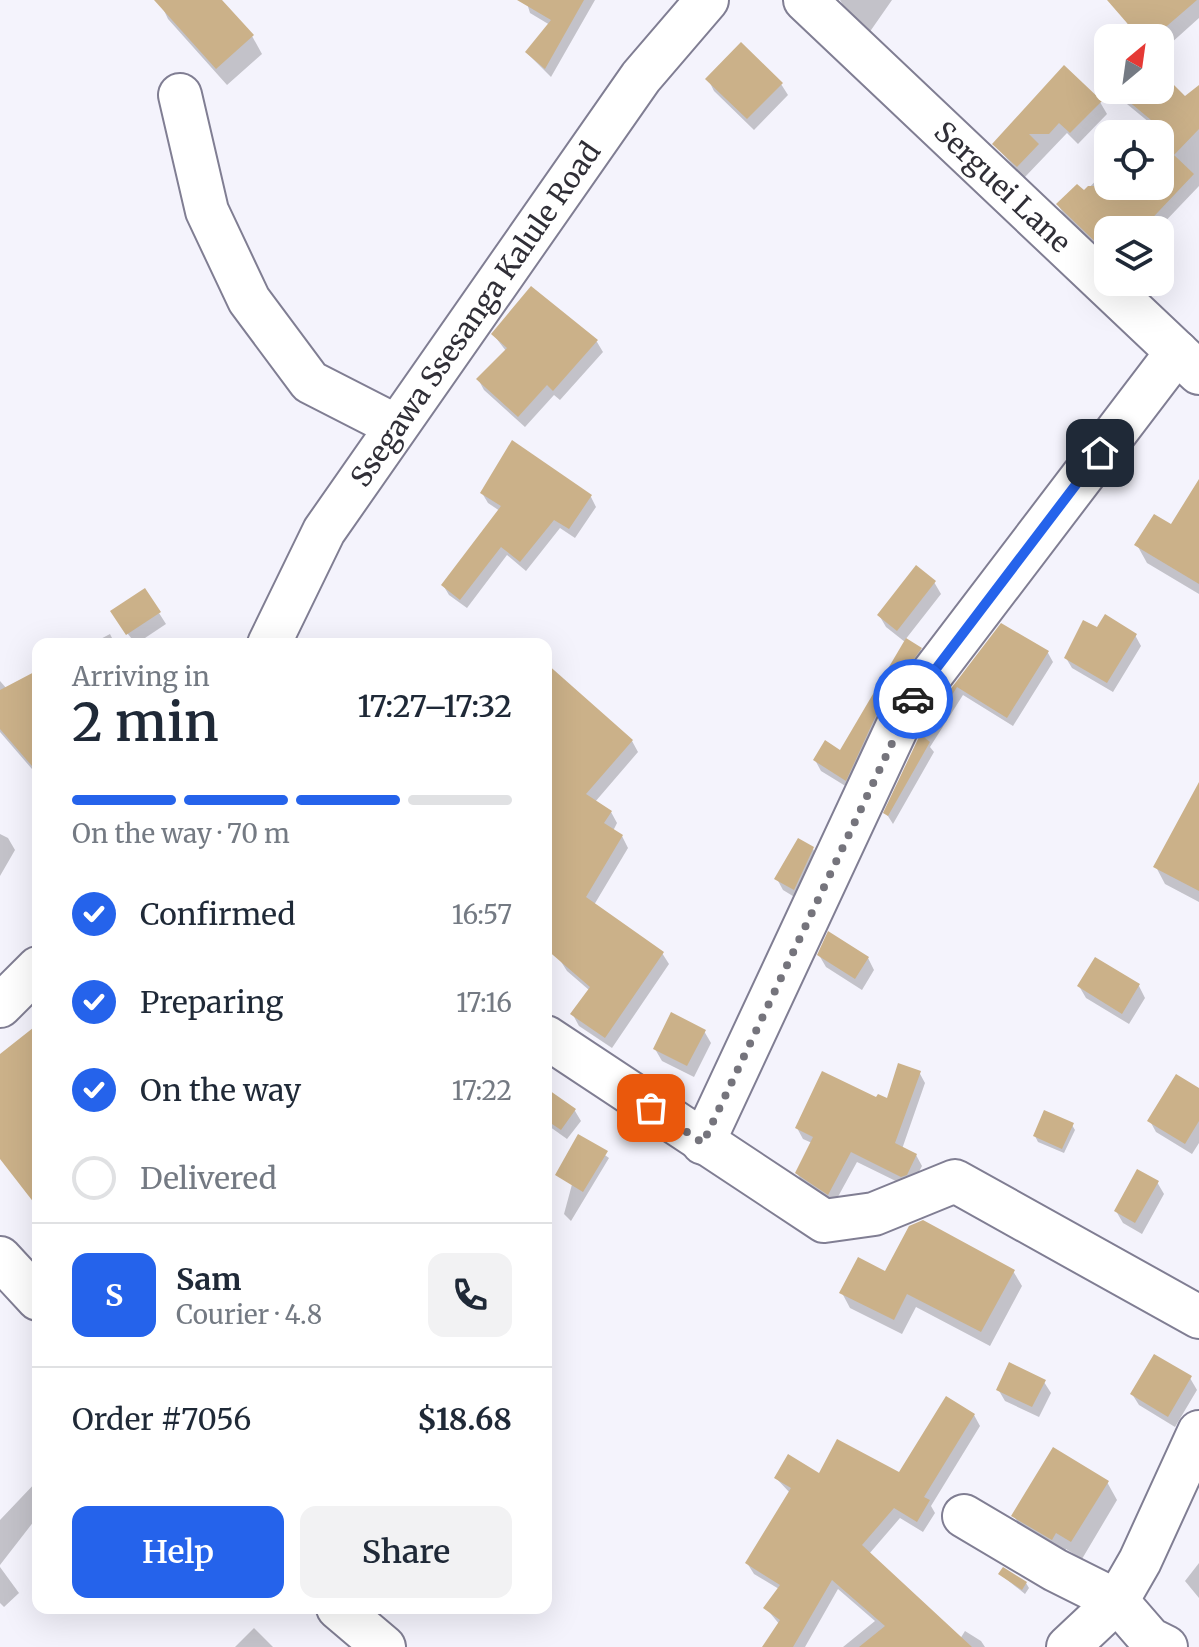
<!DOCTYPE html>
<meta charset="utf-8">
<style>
:root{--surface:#fff;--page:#f2f2f3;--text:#1f2937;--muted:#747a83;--line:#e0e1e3;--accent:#2563eb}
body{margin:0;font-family:Merriweather,serif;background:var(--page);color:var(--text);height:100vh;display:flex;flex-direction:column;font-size:30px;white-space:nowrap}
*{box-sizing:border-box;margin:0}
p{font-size:26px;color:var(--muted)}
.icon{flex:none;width:44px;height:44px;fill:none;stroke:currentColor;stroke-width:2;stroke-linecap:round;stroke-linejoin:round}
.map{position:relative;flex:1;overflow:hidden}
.sheet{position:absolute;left:32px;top:638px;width:520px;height:976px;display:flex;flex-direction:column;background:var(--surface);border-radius:16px;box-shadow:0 8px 32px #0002}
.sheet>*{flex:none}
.needle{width:52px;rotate:29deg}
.controls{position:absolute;left:1094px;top:24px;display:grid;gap:16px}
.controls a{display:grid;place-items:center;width:80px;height:80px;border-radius:16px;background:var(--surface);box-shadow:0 8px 32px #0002;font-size:40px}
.pin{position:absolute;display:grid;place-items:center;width:68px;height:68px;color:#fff;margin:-34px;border-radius:16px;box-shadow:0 4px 12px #0006}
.courier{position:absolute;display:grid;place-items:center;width:80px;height:80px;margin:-40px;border:6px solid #2563eb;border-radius:50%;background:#fff;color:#222;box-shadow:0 2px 10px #0007}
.headline em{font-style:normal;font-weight:600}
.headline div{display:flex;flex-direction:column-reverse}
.headline{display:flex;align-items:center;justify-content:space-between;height:136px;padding:0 40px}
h1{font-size:52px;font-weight:600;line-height:60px}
.bar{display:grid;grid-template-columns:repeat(4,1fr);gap:12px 8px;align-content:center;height:96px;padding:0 40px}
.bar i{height:10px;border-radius:6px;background:var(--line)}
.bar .active{background:var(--accent)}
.bar p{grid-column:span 4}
.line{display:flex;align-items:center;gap:20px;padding:0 40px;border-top:2px solid var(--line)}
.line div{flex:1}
.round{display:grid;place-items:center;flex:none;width:84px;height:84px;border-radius:16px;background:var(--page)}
ol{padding:0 40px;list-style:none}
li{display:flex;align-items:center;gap:24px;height:88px}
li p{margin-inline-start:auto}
li .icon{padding:8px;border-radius:50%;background:var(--accent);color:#fff;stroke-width:4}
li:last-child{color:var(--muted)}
li i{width:44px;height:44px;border:4px solid var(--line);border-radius:50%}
.action{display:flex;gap:16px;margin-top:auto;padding:16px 40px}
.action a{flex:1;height:92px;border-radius:16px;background:var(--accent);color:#fff;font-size:32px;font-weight:600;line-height:92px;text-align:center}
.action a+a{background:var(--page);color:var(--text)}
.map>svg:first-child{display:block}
.shadow{fill:#0003}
.building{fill:#cbb189}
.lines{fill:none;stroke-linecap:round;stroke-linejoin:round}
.minor-casing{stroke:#807e93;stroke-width:46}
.minor{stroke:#fff;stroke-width:42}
.done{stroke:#75747c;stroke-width:8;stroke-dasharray:0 14.4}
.route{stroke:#2563eb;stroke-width:10}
.labels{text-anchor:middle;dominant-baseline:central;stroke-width:8;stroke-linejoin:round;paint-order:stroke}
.street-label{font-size:28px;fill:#302f37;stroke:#fff}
</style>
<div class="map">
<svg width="1199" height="1647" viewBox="0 0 1199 1647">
<rect width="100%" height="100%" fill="#f4f3fc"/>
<!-- shadow -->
<path class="shadow" d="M159,0H219L252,36L262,54L227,85L168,19Z
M526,0H595L551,77L527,53L550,25L530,13Z
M840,0H892L869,33L848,14Z
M1130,0H1199V18L1160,53V38H1138L1118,10Z
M1108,72V87L1103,78Z
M708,79L781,84L788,95L754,130L714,91Z
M1160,87L1185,99L1199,87V186L1157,230H1108V257L1065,216L1058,205L1084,193L1108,168V186H1160V134H1140L1150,123L1110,90H1160Z
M1100,102L1107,114L1078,144L1067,133L1024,178L994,144Z
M532,288L597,342L603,352L560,400L554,395L525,427L484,390L478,379L506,351L493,334Z
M482,493L591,497L596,507L575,538L560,528L526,571L507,555L467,608L449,595L443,585L500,511L488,503Z
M1199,500V594L1147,563L1137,545L1172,527Z
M934,582L941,594L905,640L920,649L926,660L852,790L821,771L815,760L841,752L905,642L886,627L879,615Z
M159,613L166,624L136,644L119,623Z
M1001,626L1048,653L1053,662L1013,726L963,695L930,747L934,752L893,824L886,813L928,722Z
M1098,629L1135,635L1141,646L1113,692L1072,668L1066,658Z
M110,634L115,644H91Z
M546,667L632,741L638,752L595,802L611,812L617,823L613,831L622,836L628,848L594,905L662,953L669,964L612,1048L579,1026L573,1015L589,990L567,971L560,960L546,912Z
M38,672V776L0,732V681L7,689Z
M1199,786V902L1165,884L1156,867Z
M0,834L8,838L15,850L0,876Z
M813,849L820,861L801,901L783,890L777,879Z
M819,955L868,958L874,970L862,990L826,967Z
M1079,986H1139L1145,998L1129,1024L1086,998Z
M704,1031L711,1043L694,1077L662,1061L655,1049Z
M919,1072L925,1083L902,1149L916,1155L922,1166L912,1185L908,1187L857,1162L834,1204L803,1183L797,1173L812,1143L803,1139L797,1128L877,1100L888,1101Z
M1199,1090V1143L1192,1154L1156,1132L1150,1121Z
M546,1091L575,1111L581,1121L567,1139L546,1124Z
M1072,1125L1075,1130L1064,1153L1038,1142L1035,1136Z
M584,1140L609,1158L571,1221L564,1214Z
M1157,1182L1164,1194L1142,1234L1123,1223L1116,1211Z
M1013,1271L1022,1286L990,1346L916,1307L902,1334L850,1308L842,1293L886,1274Z
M1190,1378L1197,1390L1175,1427L1139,1405L1132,1394Z
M1044,1382L1051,1393L1039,1417L1005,1401L998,1389Z
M974,1415L980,1426L931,1506L935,1513L923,1532L900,1518L869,1554L942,1647H843L875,1621L838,1589L805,1647H764L780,1625L766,1608L779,1589L754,1574L747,1563L790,1493L776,1478L900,1475Z
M38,1480V1516L0,1565V1520Z
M1107,1482L1117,1500L1082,1559L1066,1549L1062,1557L1024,1534L1014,1516Z
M1199,1563V1598L1185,1581Z
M0,1567L19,1593L4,1607L0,1603Z
M1000,1574L1026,1583L1029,1588L1025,1594Z
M254,1628L273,1647H235Z
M965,1631L981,1641L985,1647H955Z"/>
<!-- building -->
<path class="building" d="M154,0H222L254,35L216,69Z
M517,0H584L545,69L525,52L551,20Z
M1107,0H1197L1153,38H1140Z
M741,42L783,83L747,119L705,79Z
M1064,65L1102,101L1070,133L1059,123L1049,134H1029L1039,144L1017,167L992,144Z
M1173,84L1185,96L1199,85V129L1174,155L1194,174L1141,230H1108V254L1056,204L1077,184L1084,190L1088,186H1160V134H1137L1151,120L1115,90H1168Z
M531,286L598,340L553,391L547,385L518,417L476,379L507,348L491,334Z
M512,440L592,495L569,529L554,520L520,562L501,547L460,600L441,585L501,506L480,493Z
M1199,479V584L1134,545L1154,514L1171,524Z
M916,565L936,581L897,631L877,615Z
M145,588L161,612L126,635L110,611Z
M1105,614L1137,634L1107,683L1064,658L1083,620L1097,627Z
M1001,623L1049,651L1007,718L957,687L925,738L930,742L888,816L883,813L927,720Z
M906,638L922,648L884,698L846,781L813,760L825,740L840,750Z
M546,663L633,740L586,794L612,811L604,823L623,835L586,897L664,952L605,1038L570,1014L590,987L546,949Z
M38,670V773L0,729V690Z
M1199,782V891L1153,867Z
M798,838L814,847L794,890L774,879Z
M828,931L869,957L855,979L817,955Z
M1095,957L1140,984L1122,1014L1077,986Z
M671,1012L706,1030L687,1066L653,1049Z
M38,1024V1208L0,1159V1054Z
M898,1063L921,1071L895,1143L917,1154L907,1175L901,1177L851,1152L828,1195L795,1173L813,1137L795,1128L822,1071L876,1097L878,1094L887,1098Z
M1176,1074L1199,1088V1121L1185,1144L1147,1121Z
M546,1088L576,1109L561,1130L546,1120Z
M1044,1110L1074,1123L1062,1149L1033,1136Z
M578,1134L608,1151L583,1192L555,1175Z
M1137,1169L1159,1181L1135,1223L1114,1211Z
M923,1220L1015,1270L981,1332L907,1294L894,1320L839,1293L858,1257L885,1271L909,1226Z
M1154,1354L1192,1376L1168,1417L1130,1394Z
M1009,1362L1046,1380L1032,1407L996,1390Z
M946,1396L975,1414L924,1497L930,1500L917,1522L894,1508L862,1545L972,1647H859L885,1626L832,1580L793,1647H762L780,1620L763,1608L780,1585L745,1563L791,1488L774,1478L788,1454L819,1473L837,1439L899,1472Z
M1053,1447L1109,1481L1071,1542L1056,1533L1052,1540L1011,1516Z
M1003,1567L1027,1582L1022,1590L998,1574Z"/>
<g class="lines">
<defs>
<g id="minor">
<path id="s1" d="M805,0L1199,373"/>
<path d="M180,95L207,211L249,300L310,382L396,426"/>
<path id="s2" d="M269,644L324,531L641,77L707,0"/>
<path d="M0,1006L38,968"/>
<path d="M546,1037L824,1221L874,1214L955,1181L1199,1317"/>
<path d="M703,1143L906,708L1177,352"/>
<path d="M0,1258L38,1299"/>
<path d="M964,1516L1055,1570L1117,1601L1150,1639L1166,1647"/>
<path d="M338,1608L384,1647"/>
<path d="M1068,1647L1117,1601L1140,1561L1199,1432"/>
</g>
</defs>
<!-- minor casing -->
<use href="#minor" class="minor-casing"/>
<!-- minor -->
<use href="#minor" class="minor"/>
</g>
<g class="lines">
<!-- done -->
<path class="done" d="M651,1108L703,1143L913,699"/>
<!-- route -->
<path class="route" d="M913,699L1100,453"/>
</g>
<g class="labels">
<!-- street labels -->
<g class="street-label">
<text stroke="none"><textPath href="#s1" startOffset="272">Serguei Lane</textPath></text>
<text stroke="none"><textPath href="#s2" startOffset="390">Ssegawa Ssesanga Kalule Road</textPath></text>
</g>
</g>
</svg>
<div class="controls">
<a><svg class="needle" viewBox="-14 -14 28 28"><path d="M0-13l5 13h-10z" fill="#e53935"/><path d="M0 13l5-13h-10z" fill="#747a83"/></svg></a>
<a><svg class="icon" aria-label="locate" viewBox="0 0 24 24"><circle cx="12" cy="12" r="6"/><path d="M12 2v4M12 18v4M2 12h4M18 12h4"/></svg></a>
<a><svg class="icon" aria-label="layers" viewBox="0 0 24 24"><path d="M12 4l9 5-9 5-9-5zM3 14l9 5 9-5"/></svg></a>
</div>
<div class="pin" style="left:651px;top:1108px;background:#ea580c"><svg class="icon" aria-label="bag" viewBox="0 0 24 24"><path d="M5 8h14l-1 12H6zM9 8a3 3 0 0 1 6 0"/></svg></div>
<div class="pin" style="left:1100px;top:453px;background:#1f2937"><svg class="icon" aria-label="home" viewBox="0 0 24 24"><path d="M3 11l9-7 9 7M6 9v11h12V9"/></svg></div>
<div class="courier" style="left:913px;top:699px"><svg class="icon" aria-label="car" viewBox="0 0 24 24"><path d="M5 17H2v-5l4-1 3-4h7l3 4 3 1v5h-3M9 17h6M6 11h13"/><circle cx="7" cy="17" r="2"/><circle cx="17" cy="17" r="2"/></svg></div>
<section class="sheet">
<div class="headline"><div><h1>2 min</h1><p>Arriving in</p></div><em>17:27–17:32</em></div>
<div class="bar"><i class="active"></i><i class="active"></i><i class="active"></i><i></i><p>On the way · 70 m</p></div>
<ol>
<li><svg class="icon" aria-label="check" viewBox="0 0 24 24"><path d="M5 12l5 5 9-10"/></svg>Confirmed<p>16:57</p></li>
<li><svg class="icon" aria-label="check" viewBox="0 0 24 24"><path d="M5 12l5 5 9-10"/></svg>Preparing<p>17:16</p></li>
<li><svg class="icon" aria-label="check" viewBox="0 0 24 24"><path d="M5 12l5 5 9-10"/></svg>On the way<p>17:22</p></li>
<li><i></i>Delivered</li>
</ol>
<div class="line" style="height:144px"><b class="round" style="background:var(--accent);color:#fff">S</b><div><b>Sam</b><p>Courier · 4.8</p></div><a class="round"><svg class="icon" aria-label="phone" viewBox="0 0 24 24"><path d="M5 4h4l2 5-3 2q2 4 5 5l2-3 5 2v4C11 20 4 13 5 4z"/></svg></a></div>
<div class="line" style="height:104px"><div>Order #7056</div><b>$18.68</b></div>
<div class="action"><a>Help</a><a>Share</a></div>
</section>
</div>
